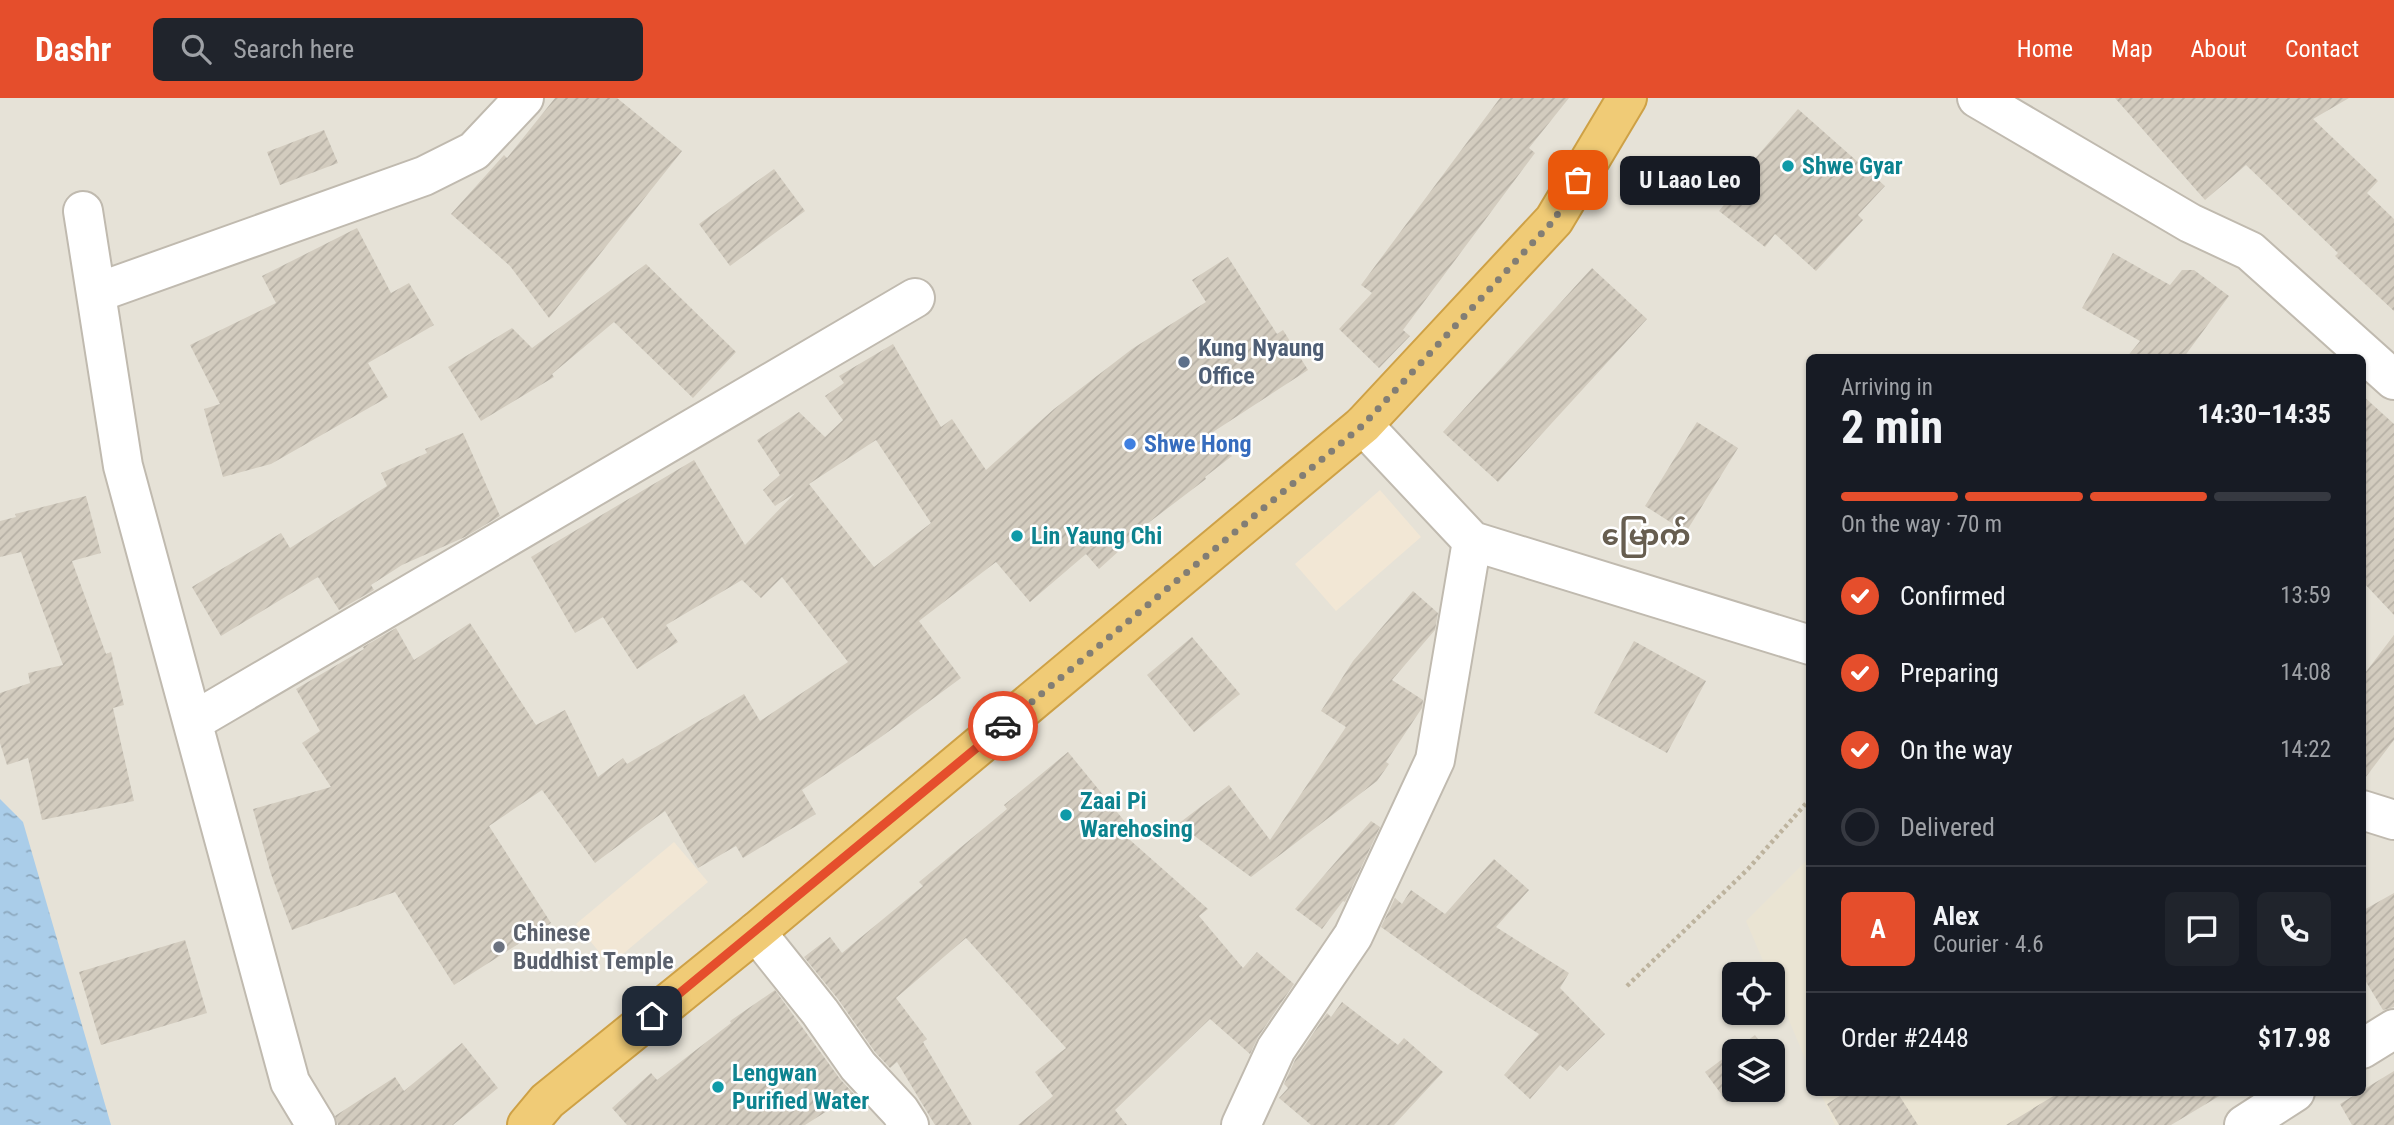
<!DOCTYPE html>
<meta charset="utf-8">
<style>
:root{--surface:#171b24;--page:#20242c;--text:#f1f3f6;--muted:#9ea1a6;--line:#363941;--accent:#e54e2c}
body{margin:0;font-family:"Roboto Condensed","Noto Sans Myanmar",sans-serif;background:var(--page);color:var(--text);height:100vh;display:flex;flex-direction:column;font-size:26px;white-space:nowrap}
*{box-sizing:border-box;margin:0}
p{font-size:23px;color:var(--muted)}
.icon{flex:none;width:38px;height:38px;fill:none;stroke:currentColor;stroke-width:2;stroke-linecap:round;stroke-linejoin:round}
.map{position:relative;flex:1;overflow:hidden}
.side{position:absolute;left:1806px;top:256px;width:560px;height:742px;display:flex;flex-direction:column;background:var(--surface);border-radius:10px;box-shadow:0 2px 5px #0004}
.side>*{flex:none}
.controls{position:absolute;left:1722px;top:864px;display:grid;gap:14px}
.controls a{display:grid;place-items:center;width:63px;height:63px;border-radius:10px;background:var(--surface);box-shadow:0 2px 5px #0004;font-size:35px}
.pin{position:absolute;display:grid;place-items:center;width:60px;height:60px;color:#fff;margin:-30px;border-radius:14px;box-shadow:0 4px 10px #0006}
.courier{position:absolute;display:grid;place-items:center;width:70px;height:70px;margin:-35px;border:5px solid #e54e2c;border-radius:50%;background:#fff;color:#222;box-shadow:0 2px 9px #0007}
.bubble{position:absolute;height:49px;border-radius:10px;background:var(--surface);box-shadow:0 2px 5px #0004;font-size:23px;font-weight:700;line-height:49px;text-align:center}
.headline em{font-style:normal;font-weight:700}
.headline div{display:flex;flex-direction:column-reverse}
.headline{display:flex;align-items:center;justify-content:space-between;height:119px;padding:0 35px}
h1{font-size:46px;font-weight:700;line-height:52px}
.bar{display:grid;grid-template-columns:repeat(4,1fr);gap:10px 7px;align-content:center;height:84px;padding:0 35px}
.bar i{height:9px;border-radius:5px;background:var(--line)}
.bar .on{background:var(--accent)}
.bar p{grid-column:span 4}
.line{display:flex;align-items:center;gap:18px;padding:0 35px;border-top:2px solid var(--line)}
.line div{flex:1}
.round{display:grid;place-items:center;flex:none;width:74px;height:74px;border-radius:10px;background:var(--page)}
ol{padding:0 35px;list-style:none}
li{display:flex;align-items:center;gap:21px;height:77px}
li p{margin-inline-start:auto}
li .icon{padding:7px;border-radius:50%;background:var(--accent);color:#fff;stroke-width:4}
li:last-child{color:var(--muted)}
li i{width:38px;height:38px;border:4px solid var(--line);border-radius:50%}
header{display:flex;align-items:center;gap:42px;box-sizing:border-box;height:98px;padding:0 35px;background:var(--accent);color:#fff}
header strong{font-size:33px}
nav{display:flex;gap:38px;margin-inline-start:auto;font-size:24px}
.search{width:490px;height:63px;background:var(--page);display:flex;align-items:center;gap:18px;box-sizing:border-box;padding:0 24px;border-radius:10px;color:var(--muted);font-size:26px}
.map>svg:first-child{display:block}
.residential{fill:#e6e2d7;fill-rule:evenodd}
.commercial{fill:#f2e7d5}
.education{fill:#eae4d3}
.water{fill:url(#water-ripples)}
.building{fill:url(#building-hatch);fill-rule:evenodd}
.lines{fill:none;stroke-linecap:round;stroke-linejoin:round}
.minor-casing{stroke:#c0baaf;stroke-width:42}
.highway-casing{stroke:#cea146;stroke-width:42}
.path{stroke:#bdb39e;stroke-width:4.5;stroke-dasharray:3.5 3.5;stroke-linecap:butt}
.minor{stroke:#fff;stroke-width:38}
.highway{stroke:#f0cb76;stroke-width:38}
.done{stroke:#827e75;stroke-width:7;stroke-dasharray:0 12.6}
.route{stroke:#e54e2c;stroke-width:9}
.culture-dot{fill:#0f9aa8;stroke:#fff;stroke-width:2.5}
.service-dot{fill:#5c6f8a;stroke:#fff;stroke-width:2.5}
.shop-dot{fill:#3f7fe0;stroke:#fff;stroke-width:2.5}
.worship-dot{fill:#6b7280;stroke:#fff;stroke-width:2.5}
.labels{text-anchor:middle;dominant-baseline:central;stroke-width:5;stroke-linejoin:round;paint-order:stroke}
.culture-label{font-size:24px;font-weight:bold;fill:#0d838f;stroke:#fff;text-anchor:start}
.service-label{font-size:24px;font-weight:bold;fill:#4e5e75;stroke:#fff;text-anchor:start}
.shop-label{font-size:24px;font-weight:bold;fill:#366cbe;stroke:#fff;text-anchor:start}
.worship-label{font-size:24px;font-weight:bold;fill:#5b616d;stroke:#fff;text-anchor:start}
.quarter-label{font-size:28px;font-weight:bold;fill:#675e50;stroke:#fff}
</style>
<header>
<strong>Dashr</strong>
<div class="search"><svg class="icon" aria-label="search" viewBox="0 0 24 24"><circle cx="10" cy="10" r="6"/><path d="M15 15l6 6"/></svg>Search here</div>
<nav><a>Home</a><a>Map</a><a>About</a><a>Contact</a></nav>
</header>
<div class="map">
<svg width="2394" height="1027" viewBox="0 0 2394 1027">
<defs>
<pattern id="water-ripples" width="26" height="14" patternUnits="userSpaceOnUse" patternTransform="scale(1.75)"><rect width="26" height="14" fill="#aacde9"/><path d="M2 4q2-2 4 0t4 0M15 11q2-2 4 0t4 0" fill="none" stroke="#8ca8be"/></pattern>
<pattern id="building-hatch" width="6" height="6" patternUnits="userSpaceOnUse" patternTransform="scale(1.75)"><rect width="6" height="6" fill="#d3ccbf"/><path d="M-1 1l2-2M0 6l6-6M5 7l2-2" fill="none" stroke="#b6b0a5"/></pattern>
</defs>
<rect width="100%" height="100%" fill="#f2f0e8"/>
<!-- residential -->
<path class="residential" d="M0,0H2394V1027H0ZM1810,259H2362V994H1810ZM1734,877H1773V915H1734ZM1734,954H1773V992H1734Z"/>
<!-- commercial -->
<path class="commercial" d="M1380,392L1421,439L1336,513L1295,466Z
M674,744L708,784L610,867L576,826Z"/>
<!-- education -->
<path class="education" d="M1809,760V970L1773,884V877H1769L1746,823Z
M1820,994H2146L2164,1027H1835Z"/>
<!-- water -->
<path class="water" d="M0,701L23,724L111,1027H0Z"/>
<!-- building -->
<path class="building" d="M555,0H617L682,53L549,220L510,168L451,116L504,57L507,60Z
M1500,0H1569L1529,50L1535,55L1403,232L1410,238L1379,270L1339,231L1372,195L1361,187Z
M2115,0H2349L2313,21L2378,83L2367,95L2394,121V213L2335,158L2338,155L2246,67L2205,102Z
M1798,11L1885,88L1858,117L1863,122L1816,173L1775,136L1765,149L1719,113L1738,89L1734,85Z
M324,32L338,65L280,87L267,54Z
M774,71L805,113L730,168L699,126Z
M357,130L391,195L409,185L434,227L368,265L388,299L271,366L223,379L204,311L220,306L190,247L276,205L262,178Z
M2113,155L2170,187L2182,172H2194L2229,198L2184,259H2127L2140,243L2082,210Z
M1228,159L1277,236L1283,232L1308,272L1213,334L1232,358L1205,379L1206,381L1139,432L1140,434L1099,471L1086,456L1030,504L996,464L919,523L961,580L881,639L802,692L816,716L743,760L736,748L698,770L665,713L595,765L542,692L489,728L551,825L454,887L395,794L292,832L271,776L253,711L331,689L302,645L320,633L296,591L364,551L363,549L396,530L414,562L470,525L536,627L565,612L598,679L623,660L627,666L744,596L760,623L848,564L782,479L761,500L742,482L666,527L678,544L637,571L603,519L575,535L531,459L694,362L745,447L795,395L775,408L763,392L780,377L757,342L799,314L825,339L843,322L825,298L844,285L839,278L893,246L941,329L952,321L986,372L1054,311L1132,251L1206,204L1192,182ZM876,342L931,425L874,469L809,386Z
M646,166L736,254L693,300L614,224L552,276L554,279L481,323L448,269L512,230L532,250Z
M1592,170L1647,221L1498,384L1443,334Z
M2362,297L2394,326V517L2362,483Z
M1697,324L1738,350L1686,434L1645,408Z
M463,335L500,418L465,439L402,467L371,487L374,492L339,512L318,479L221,538L192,489L281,435L290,450L387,388L381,375L427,355L425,351Z
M86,398L101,455L72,463L106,556L111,554L124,607L113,610L134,703L42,722L28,660L7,667L0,645V595L30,585L28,575L63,567L21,454L0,459V423L16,419L15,416Z
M1413,493L1438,515L1435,532L1392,582L1423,602L1422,610L1386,664L1389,666L1377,683L1251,779L1178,726L1229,687L1270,742L1346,629L1321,613L1353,563Z
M2394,537V642L2362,684V579Z
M1192,539L1240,596L1194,634L1147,577Z
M1634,543L1706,583L1667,655L1594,615Z
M1068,654L1135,736L1130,742L1208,811L1199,818L1243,870L1257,854L1294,886L1258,939L1250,956L1210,921L1115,1012L1127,1027H1018L1053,998L1035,974L1066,950L966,840L896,900L927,941L923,944L972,1027H935L897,964L890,970L875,954L838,901L804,859L830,839L842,855L923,788L919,784L1007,711L1004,707Z
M1371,723L1380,729L1345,804L1343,803L1322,831L1295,811Z
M1494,761L1529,792L1496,829L1569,875L1560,890L1605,936L1567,973L1560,967L1530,1001L1504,977L1539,936L1469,891L1381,829L1395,800L1402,806L1411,792L1445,816Z
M2394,795V909L2383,912L2362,877V813Z
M185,842L207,915L101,947L79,874Z
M775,892L840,981L854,996L805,1027H627L612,1010L651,975L657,982L731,925L730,923Z
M1342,904L1398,947L1404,940L1443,974L1394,1027H1311L1279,1000L1288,990L1284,986L1295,962L1327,915L1331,919Z
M1755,937L1767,954H1734V992H1744L1727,1004L1705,974Z
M462,945L498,990L453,1027H338L335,1018L395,979L404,993Z
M2394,973V1027H2352L2340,1006Z
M1846,994H1897L1918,1027H1839L1827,1006Z
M2060,994H2226L2171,1027H2006Z"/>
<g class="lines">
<defs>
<path id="minor" d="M1977,0L2190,125L2250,153L2394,282
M83,113L123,368L290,984L316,1027
M96,195L424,78L474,53L524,0
M1363,327L1472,443L1810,547
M194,623L915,200
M2362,712L2394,722
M756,834L820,914L858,968L900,1013L909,1027
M2362,951L2394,931
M1241,1027L1276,951L1353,838L1435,662L1472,443
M2244,1027L2295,994"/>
<path id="highway" d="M527,1027L547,1003L756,834L1363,327L1554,122L1627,0"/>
</defs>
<!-- minor casing -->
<use href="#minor" class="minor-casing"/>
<!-- highway casing -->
<use href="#highway" class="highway-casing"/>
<!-- path -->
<path class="path" d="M1627,888L1748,771L1810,701"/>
<!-- minor -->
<use href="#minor" class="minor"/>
<!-- highway -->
<use href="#highway" class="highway"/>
</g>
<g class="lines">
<!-- done -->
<path class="done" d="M1003,628L1363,327L1554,122L1578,82"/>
<!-- route -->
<path class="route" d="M652,918L1003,628"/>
</g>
<!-- markers -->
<g class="culture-dot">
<circle cx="1788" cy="68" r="7"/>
<circle cx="1017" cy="438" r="7"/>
<circle cx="1066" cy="717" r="7"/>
<circle cx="718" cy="989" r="7"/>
</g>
<circle class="service-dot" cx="1184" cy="264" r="7"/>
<circle class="shop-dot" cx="1130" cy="346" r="7"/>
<circle class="worship-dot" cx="499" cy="849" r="7"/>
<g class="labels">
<!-- culture labels -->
<g class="culture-label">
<text x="1802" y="68">Shwe Gyar</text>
<text x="1031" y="438">Lin Yaung Chi</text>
<text x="1080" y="703">Zaai Pi<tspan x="1080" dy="28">Warehosing</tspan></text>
<text x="732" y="975">Lengwan<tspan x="732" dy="28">Purified Water</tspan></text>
</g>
<!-- service labels -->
<g class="service-label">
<text x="1198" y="250">Kung Nyaung<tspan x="1198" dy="28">Office</tspan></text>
</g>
<!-- shop labels -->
<g class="shop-label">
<text x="1144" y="346">Shwe Hong</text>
</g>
<!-- worship labels -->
<g class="worship-label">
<text x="513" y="835">Chinese<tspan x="513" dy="28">Buddhist Temple</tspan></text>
</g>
<!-- quarter labels -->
<g class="quarter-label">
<text x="1646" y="437">မြောက်</text>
</g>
</g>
</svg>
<div class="controls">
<a><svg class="icon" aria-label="locate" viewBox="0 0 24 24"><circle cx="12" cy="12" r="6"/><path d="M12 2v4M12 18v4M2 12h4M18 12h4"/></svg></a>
<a><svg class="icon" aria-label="layers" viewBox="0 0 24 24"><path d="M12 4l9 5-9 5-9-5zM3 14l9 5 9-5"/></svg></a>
</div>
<div class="pin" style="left:1578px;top:82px;background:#ea580c"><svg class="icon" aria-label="bag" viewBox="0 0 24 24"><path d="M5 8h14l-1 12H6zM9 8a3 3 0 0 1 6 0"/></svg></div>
<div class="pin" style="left:652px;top:918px;background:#1f2937"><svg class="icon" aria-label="home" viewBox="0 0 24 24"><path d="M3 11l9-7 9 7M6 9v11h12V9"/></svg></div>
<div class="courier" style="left:1003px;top:628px"><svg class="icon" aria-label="car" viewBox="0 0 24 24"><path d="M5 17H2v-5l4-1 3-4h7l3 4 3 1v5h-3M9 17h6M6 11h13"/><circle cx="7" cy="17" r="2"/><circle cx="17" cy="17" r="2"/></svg></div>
<div class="bubble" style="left:1620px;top:58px;width:140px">U Laao Leo</div>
<section class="side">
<div class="headline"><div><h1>2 min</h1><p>Arriving in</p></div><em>14:30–14:35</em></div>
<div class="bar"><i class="on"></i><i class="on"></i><i class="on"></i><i></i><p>On the way · 70 m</p></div>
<ol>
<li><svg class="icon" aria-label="check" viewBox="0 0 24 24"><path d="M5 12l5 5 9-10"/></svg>Confirmed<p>13:59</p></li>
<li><svg class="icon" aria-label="check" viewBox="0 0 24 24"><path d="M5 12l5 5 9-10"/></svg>Preparing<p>14:08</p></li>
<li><svg class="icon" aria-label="check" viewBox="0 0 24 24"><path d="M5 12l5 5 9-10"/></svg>On the way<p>14:22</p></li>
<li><i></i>Delivered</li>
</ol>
<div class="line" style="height:126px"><b class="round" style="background:var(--accent);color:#fff">A</b><div><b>Alex</b><p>Courier · 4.6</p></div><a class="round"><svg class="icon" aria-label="chat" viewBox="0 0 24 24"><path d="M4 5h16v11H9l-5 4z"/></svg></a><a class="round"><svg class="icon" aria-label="phone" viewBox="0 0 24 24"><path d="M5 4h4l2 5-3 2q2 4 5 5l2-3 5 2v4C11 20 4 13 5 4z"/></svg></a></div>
<div class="line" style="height:91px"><div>Order #2448</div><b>$17.98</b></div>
</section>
</div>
